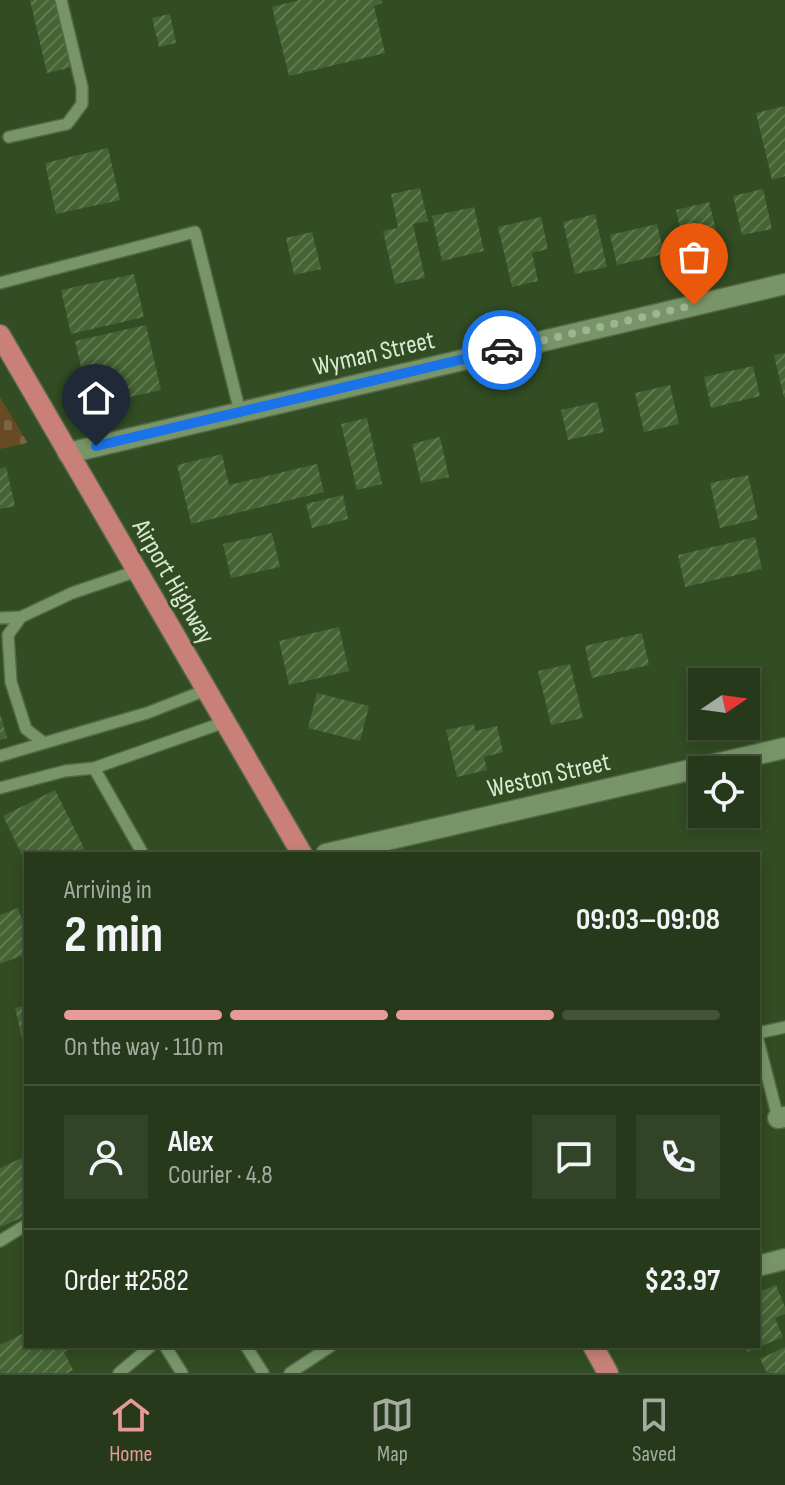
<!DOCTYPE html>
<meta charset="utf-8">
<style>
:root{--surface:#26391a;--page:#324427;--text:#f1f3f6;--muted:#a4aca2;--line:#425339;--accent:#e69b98}
body{margin:0;font-family:"Sofia Sans Condensed",sans-serif;background:var(--page);color:var(--text);height:100vh;display:flex;flex-direction:column;font-size:30px;white-space:nowrap}
*{box-sizing:border-box;margin:0}
p{font-size:26px;color:var(--muted)}
.icon{flex:none;width:44px;height:44px;fill:none;stroke:currentColor;stroke-width:2;stroke-linecap:round;stroke-linejoin:round}
.map{position:relative;flex:1;overflow:hidden}
.drawer{position:absolute;left:24px;top:852px;width:736px;height:496px;display:flex;flex-direction:column;background:var(--surface);border-radius:0px;box-shadow:0 4px 12px #0003,0 0 0 2px var(--line)}
.drawer>*{flex:none}
.needle{width:52px;rotate:77deg}
.buttons{position:absolute;left:688px;top:668px;display:grid;gap:16px}
.buttons a{display:grid;place-items:center;width:72px;height:72px;border-radius:0px;background:var(--surface);box-shadow:0 4px 12px #0003,0 0 0 2px var(--line);font-size:40px}
.pin{position:absolute;display:grid;place-items:center;width:68px;height:68px;color:#fff;margin:-82px -34px;border-radius:50% 50% 50% 0;rotate:-45deg;box-shadow:0 0 8px #0007}
.pin .icon{rotate:45deg}
.courier{position:absolute;display:grid;place-items:center;width:80px;height:80px;margin:-40px;border:6px solid #1a73e8;border-radius:50%;background:#fff;color:#222;box-shadow:0 2px 10px #0007}
.summary em{font-style:normal;font-weight:700}
.summary div{display:flex;flex-direction:column-reverse}
.summary{display:flex;align-items:center;justify-content:space-between;height:136px;padding:0 40px}
h1{font-size:52px;font-weight:700;line-height:60px}
.bar{display:grid;grid-template-columns:repeat(4,1fr);gap:12px 8px;align-content:center;height:96px;padding:0 40px}
.bar i{height:10px;border-radius:6px;background:var(--line)}
.bar .current{background:var(--accent)}
.bar p{grid-column:span 4}
.line{display:flex;align-items:center;gap:20px;padding:0 40px;border-top:2px solid var(--line)}
.line div{flex:1}
.round{display:grid;place-items:center;flex:none;width:84px;height:84px;border-radius:0px;background:var(--page)}
.menu{display:flex;justify-content:space-around;align-items:center;height:112px;border-top:2px solid var(--line);background:var(--surface);font-size:22px;color:var(--muted)}
.menu a{display:grid;justify-items:center;gap:4px}
.menu .current{color:var(--accent)}
.map>svg:first-child{display:block}
.cemetery{fill:url(#cemetery-stones)}
.building{fill:url(#building-hatch)}
.lines{fill:none;stroke-linecap:round;stroke-linejoin:round}
.lane-casing{stroke:#536845;stroke-width:14}
.street-casing{stroke:#536845;stroke-width:23}
.primary-casing{stroke:#536845;stroke-width:23}
.lane{stroke:#789569;stroke-width:11}
.street{stroke:#789569;stroke-width:20}
.primary{stroke:#c88078;stroke-width:20}
.done{stroke:#9fb395;stroke-width:8;stroke-dasharray:0 14.4}
.route{stroke:#1a73e8;stroke-width:10}
.labels{text-anchor:middle;dominant-baseline:central;stroke-width:6;stroke-linejoin:round;paint-order:stroke}
.street-label{font-size:26px;fill:#daead2;stroke:#324c23}
</style>
<div class="map">
<svg width="785" height="1373" viewBox="0 0 785 1373">
<defs>
<pattern id="cemetery-stones" width="16" height="16" patternUnits="userSpaceOnUse" patternTransform="scale(2)"><rect width="16" height="16" fill="#664b23"/><path d="M2 7V4a2 2 0 0 1 4 0v3zM10 15v-3a2 2 0 0 1 4 0v3z" fill="#7b6542"/></pattern>
<pattern id="building-hatch" width="6" height="6" patternUnits="userSpaceOnUse" patternTransform="scale(2)"><rect width="6" height="6" fill="#456434"/><path d="M-1 1l2-2M0 6l6-6M5 7l2-2" fill="none" stroke="#5f7a50"/></pattern>
</defs>
<rect width="100%" height="100%" fill="#324c23"/>
<!-- cemetery -->
<path class="cemetery" d="M0,397L27,442V443L0,449Z"/>
<!-- building -->
<path class="building" d="M30,0H57L73,67L47,73Z
M299,0H381L382,3L374,6L385,53L289,76L272,7Z
M170,14L176,43L159,47L152,18Z
M785,106V176L772,180L756,113Z
M108,148L120,200L56,214L45,163Z
M420,188L428,221L413,224L425,278L395,284L383,231L398,228L391,194Z
M763,189L772,229L742,235L733,196Z
M709,202L718,238L684,246L676,210Z
M474,207L484,251L442,261L432,216Z
M595,214L607,267L575,274L563,222Z
M541,217L548,249L532,253L538,281L512,287L498,227Z
M657,224L664,254L617,265L610,235Z
M312,232L321,269L294,275L286,238Z
M134,274L144,317L71,334L61,290Z
M146,325L161,390L90,406L75,341Z
M785,353V397L784,398L774,355Z
M753,366L760,396L711,408L704,377Z
M670,385L679,424L644,432L635,393Z
M597,402L604,432L568,440L561,410Z
M367,418L382,484L357,490L341,424Z
M440,437L449,477L421,483L412,444Z
M222,454L229,485L317,464L324,492L191,524L177,465Z
M6,467L15,506L0,509V469Z
M748,475L758,519L720,528L710,483Z
M343,495L348,519L312,528L306,504Z
M272,533L280,567L231,578L223,544Z
M755,537L762,569L685,587L678,555Z
M339,627L349,671L289,685L279,641Z
M642,633L649,665L592,678L585,646Z
M570,664L583,718L551,725L538,671Z
M317,693L369,706L360,741L308,728Z
M0,713L7,738L0,740Z
M474,724L475,731L497,726L503,752L484,757L487,770L457,777L446,730Z
M55,790L87,854H26V863L3,816Z
M18,908L26,930V954L0,964V915Z
M26,1005V1052H25L15,1008Z
M26,1156V1216L0,1227V1168Z
M776,1285L785,1307V1314L775,1318L783,1337L747,1352L744,1346H758V1292Z
M26,1332V1346H76L64,1352L73,1370L68,1373H0V1345Z
M785,1347V1373H767L760,1359Z"/>
<g class="lines">
<defs>
<path id="lane" d="M9,137L67,124L82,104V87L61,0
M0,283L195,232L240,412
M137,571L72,593L21,617L8,635L11,682L26,729L44,743L147,713L206,690
M0,618L21,617
M0,756L44,743
M94,768L225,722
M0,788L65,771L94,768L143,854
M758,1033L785,1027
M758,1040L778,1118
M0,1241L26,1225
M165,1346L182,1373
M246,1346L263,1373
M119,1373L151,1346
M290,1373L331,1346"/>
<path id="street" d="M68,453L785,284
M326,854L785,748
M778,1118L785,1117
M758,1266L785,1259"/>
<path id="primary" d="M0,335L302,854
M593,1346L608,1373"/>
</defs>
<!-- lane casing -->
<use href="#lane" class="lane-casing"/>
<!-- street casing -->
<use href="#street" class="street-casing"/>
<!-- primary casing -->
<use href="#primary" class="primary-casing"/>
<!-- lane -->
<use href="#lane" class="lane"/>
<!-- street -->
<use href="#street" class="street"/>
<!-- primary -->
<use href="#primary" class="primary"/>
</g>
<g class="lines">
<!-- done -->
<path class="done" d="M502,350L694,305"/>
<!-- route -->
<path class="route" d="M96,446L502,350"/>
</g>
<g class="labels">
<!-- street labels -->
<g class="street-label">
<text transform="translate(374 354) rotate(-13)">Wyman Street</text>
<text transform="translate(173 582) rotate(60)">Airport Highway</text>
<text transform="translate(549 776) rotate(-13)">Weston Street</text>
</g>
</g>
</svg>
<div class="buttons">
<a><svg class="needle" viewBox="-14 -14 28 28"><path d="M0-13l5 13h-10z" fill="#e53935"/><path d="M0 13l5-13h-10z" fill="#a4aca2"/></svg></a>
<a><svg class="icon" aria-label="locate" viewBox="0 0 24 24"><circle cx="12" cy="12" r="6"/><path d="M12 2v4M12 18v4M2 12h4M18 12h4"/></svg></a>
</div>
<div class="pin" style="left:694px;top:305px;background:#ea580c"><svg class="icon" aria-label="bag" viewBox="0 0 24 24"><path d="M5 8h14l-1 12H6zM9 8a3 3 0 0 1 6 0"/></svg></div>
<div class="pin" style="left:96px;top:446px;background:#1f2937"><svg class="icon" aria-label="home" viewBox="0 0 24 24"><path d="M3 11l9-7 9 7M6 9v11h12V9"/></svg></div>
<div class="courier" style="left:502px;top:350px"><svg class="icon" aria-label="car" viewBox="0 0 24 24"><path d="M5 17H2v-5l4-1 3-4h7l3 4 3 1v5h-3M9 17h6M6 11h13"/><circle cx="7" cy="17" r="2"/><circle cx="17" cy="17" r="2"/></svg></div>
<section class="drawer">
<div class="summary"><div><h1>2 min</h1><p>Arriving in</p></div><em>09:03–09:08</em></div>
<div class="bar"><i class="current"></i><i class="current"></i><i class="current"></i><i></i><p>On the way · 110 m</p></div>
<div class="line" style="height:144px"><a class="round"><svg class="icon" aria-label="person" viewBox="0 0 24 24"><circle cx="12" cy="8" r="4"/><path d="M4 21q1-7 8-7t8 7"/></svg></a><div><b>Alex</b><p>Courier · 4.8</p></div><a class="round"><svg class="icon" aria-label="chat" viewBox="0 0 24 24"><path d="M4 5h16v11H9l-5 4z"/></svg></a><a class="round"><svg class="icon" aria-label="phone" viewBox="0 0 24 24"><path d="M5 4h4l2 5-3 2q2 4 5 5l2-3 5 2v4C11 20 4 13 5 4z"/></svg></a></div>
<div class="line" style="height:104px"><div>Order #2582</div><b>$23.97</b></div>
</section>
</div>
<nav class="menu">
<a class="current"><svg class="icon" aria-label="home" viewBox="0 0 24 24"><path d="M3 11l9-7 9 7M6 9v11h12V9"/></svg>Home</a>
<a><svg class="icon" aria-label="map" viewBox="0 0 24 24"><path d="M3 6l6-2 6 2 6-2v14l-6 2-6-2-6 2zM9 4v14M15 6v14"/></svg>Map</a>
<a><svg class="icon" aria-label="saved" viewBox="0 0 24 24"><path d="M7 4h10v16l-5-4-5 4z"/></svg>Saved</a>
</nav>
